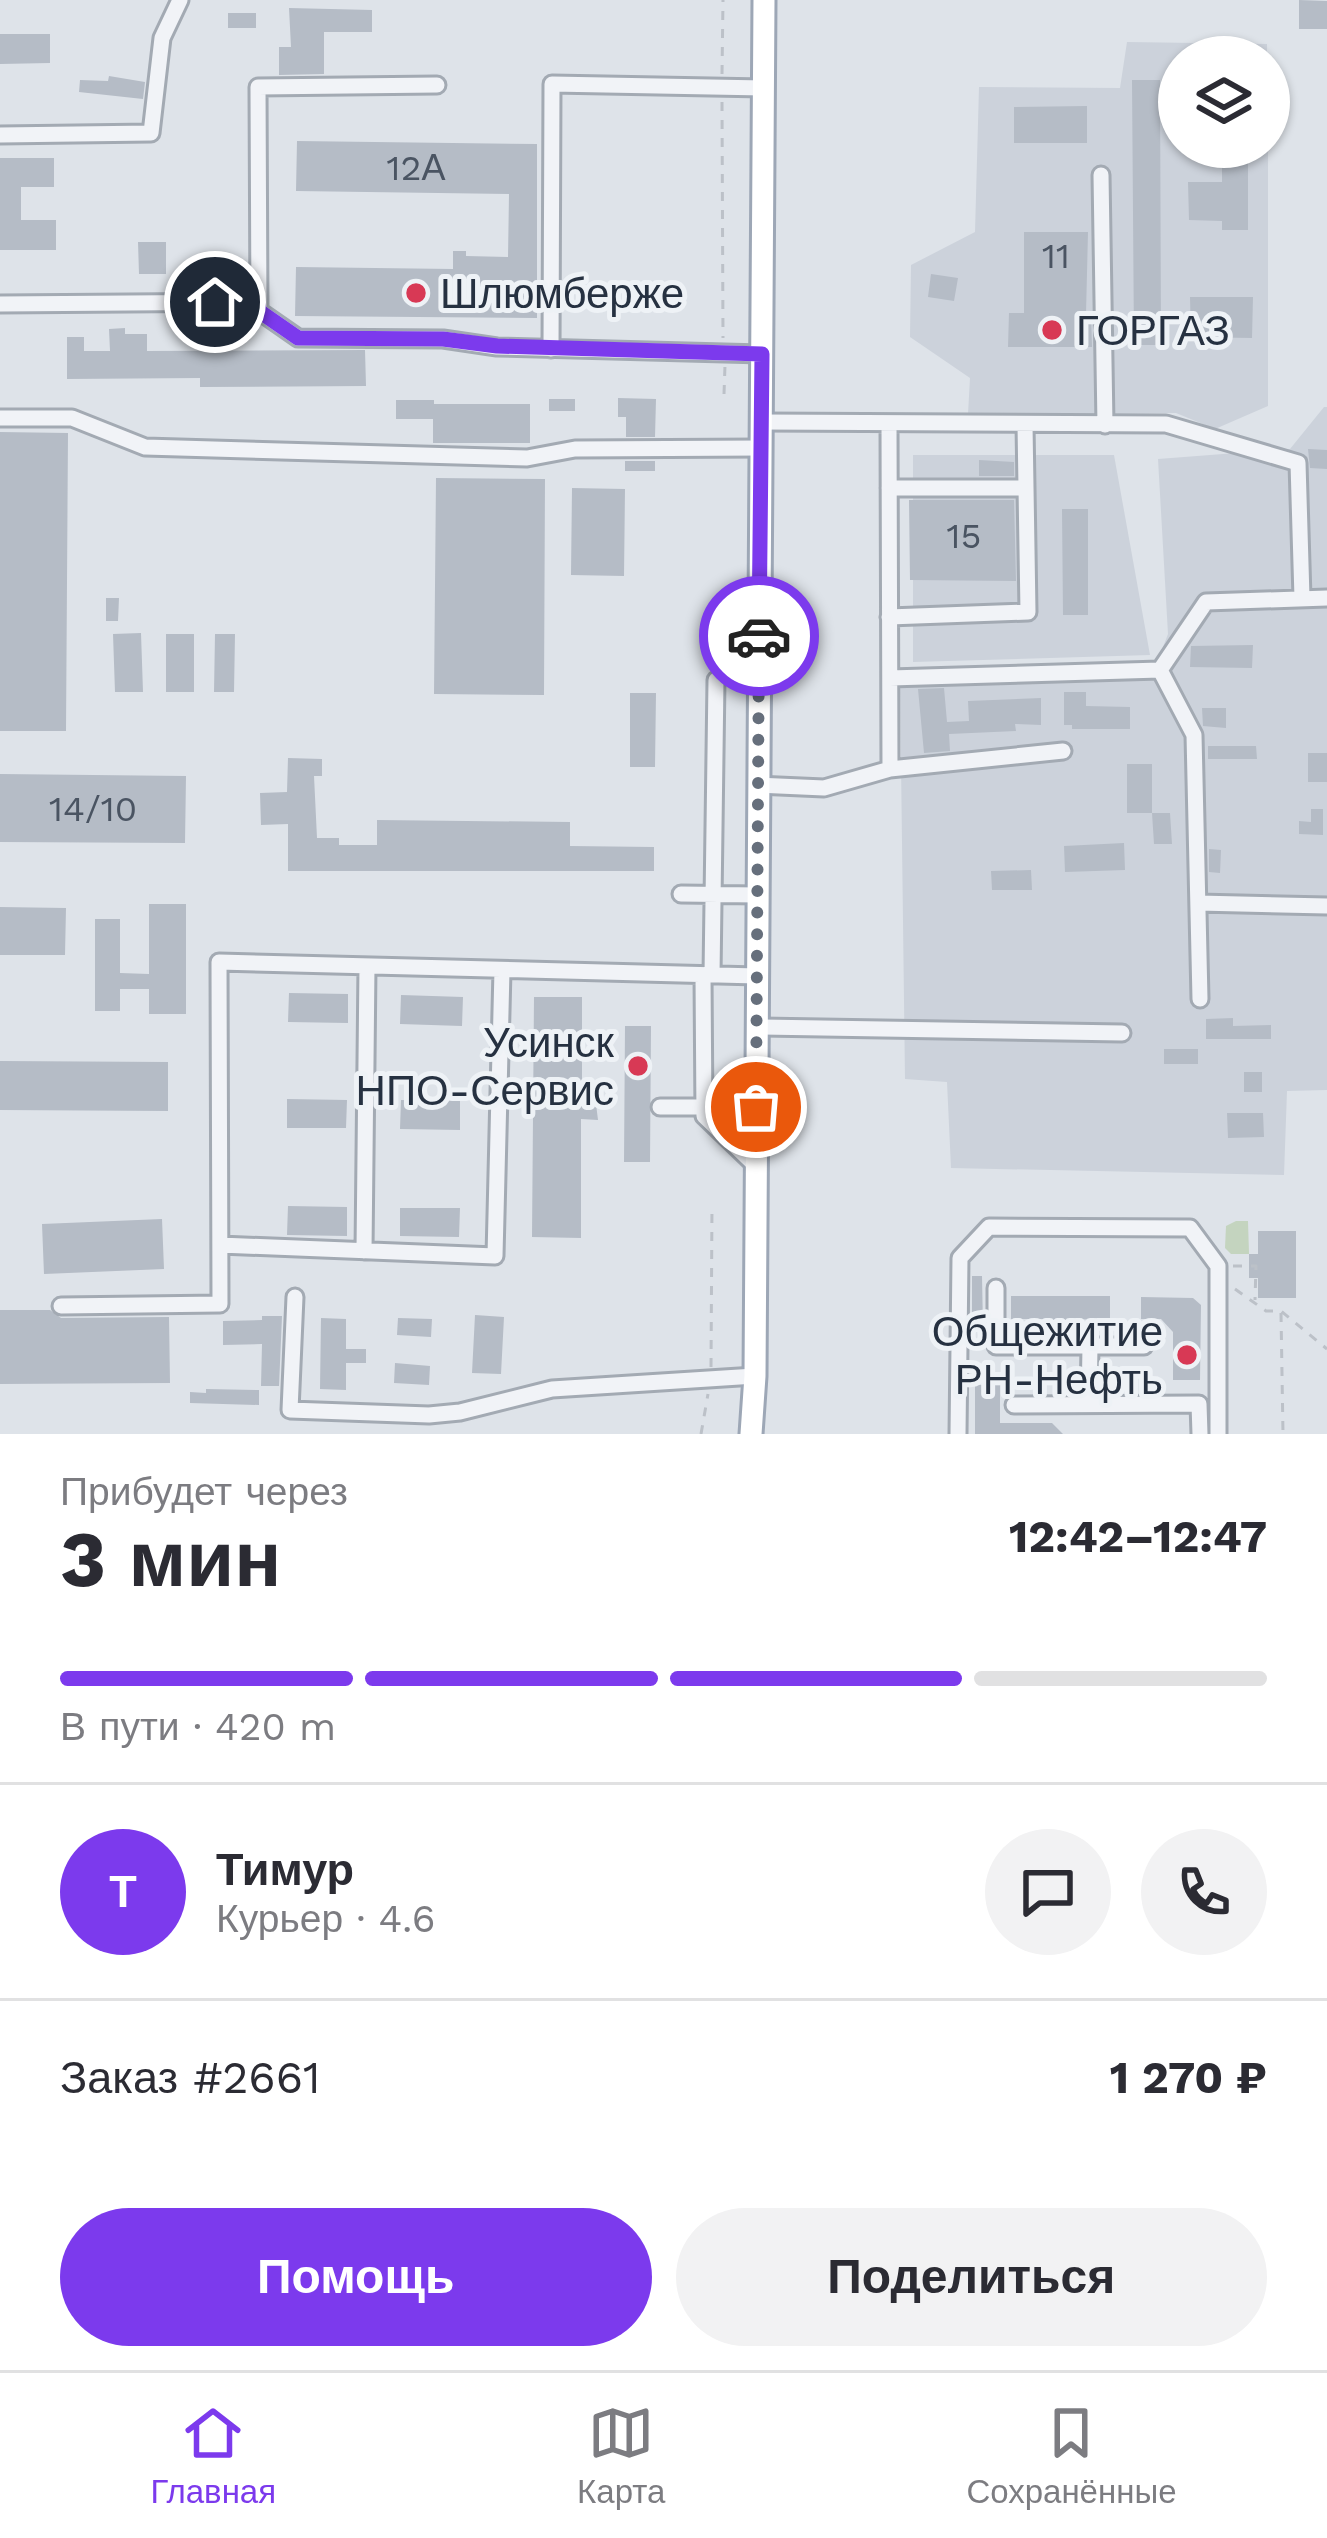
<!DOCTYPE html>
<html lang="ru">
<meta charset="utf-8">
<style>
:root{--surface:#fff;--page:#f2f2f3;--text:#2b2b33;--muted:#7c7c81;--line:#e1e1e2;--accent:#7c3aed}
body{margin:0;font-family:"Work Sans",sans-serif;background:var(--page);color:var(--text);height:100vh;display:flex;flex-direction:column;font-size:45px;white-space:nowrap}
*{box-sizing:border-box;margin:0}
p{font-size:39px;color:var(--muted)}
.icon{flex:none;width:66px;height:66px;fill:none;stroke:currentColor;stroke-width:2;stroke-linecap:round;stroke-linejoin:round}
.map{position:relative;height:1434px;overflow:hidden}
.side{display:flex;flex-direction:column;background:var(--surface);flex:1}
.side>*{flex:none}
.fabs{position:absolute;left:1158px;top:36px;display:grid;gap:24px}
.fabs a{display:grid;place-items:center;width:132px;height:132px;border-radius:50%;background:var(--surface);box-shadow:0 3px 9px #0004;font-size:60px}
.pin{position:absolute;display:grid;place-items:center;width:102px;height:102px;color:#fff;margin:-51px;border:6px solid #fff;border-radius:50%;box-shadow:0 3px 12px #0007}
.courier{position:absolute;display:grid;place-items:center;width:120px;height:120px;margin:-60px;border:9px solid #7c3aed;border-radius:50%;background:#fff;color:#222;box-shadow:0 3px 15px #0007}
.head em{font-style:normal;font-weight:700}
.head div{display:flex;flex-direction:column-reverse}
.head{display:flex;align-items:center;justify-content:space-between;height:204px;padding:0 60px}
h1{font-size:78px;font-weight:700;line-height:90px}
.bar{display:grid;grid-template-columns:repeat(4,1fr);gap:18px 12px;align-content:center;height:144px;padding:0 60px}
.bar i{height:15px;border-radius:9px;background:var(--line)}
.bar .active{background:var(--accent)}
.bar p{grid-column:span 4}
.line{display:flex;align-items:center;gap:30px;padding:0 60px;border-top:3px solid var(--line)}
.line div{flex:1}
.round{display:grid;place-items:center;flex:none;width:126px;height:126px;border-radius:63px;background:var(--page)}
.cta{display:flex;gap:24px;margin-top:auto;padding:24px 60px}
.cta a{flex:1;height:138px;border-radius:72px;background:var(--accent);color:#fff;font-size:48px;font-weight:700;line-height:138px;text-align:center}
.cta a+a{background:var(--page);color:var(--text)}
.dock{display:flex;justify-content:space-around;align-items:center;height:168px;border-top:3px solid var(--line);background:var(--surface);font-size:33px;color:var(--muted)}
.dock a{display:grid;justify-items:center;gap:6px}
.dock .active{color:var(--accent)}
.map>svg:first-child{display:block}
.built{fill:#ccd2db}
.green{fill:#c4d4bf}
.building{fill:#b5bcc6}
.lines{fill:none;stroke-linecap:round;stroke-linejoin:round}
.minor-casing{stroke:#a3aab3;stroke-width:21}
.major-casing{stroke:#9da7b6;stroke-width:27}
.path{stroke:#bcc1c8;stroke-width:3;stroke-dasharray:9 9;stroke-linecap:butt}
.minor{stroke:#f1f3f7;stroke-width:15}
.major{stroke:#fff;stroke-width:21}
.done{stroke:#666f7c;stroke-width:12;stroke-dasharray:0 21.6}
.route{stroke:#7c3aed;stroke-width:15}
.poi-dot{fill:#d83955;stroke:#eef2f6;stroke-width:4.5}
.labels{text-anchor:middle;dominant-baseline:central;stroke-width:10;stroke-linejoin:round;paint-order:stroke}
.number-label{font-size:36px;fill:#4a5462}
.poi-label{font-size:42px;fill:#263141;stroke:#eef2f6;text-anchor:start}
</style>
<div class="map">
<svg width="1327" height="1434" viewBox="0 0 1327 1434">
<rect width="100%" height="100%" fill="#dee3e9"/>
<!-- built -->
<path class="built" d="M1127,42L1267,44V57H1179V147H1268V406L1215,429L1176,413L968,414L970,378L910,337L911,265L975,232L979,87L1120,88Z
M1324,407H1327V1090L1287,1091L1284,1175L951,1168L947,1082L905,1079L900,684L1153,673L1168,634L1158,459L1290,449Z
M913,455H1114L1150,655L913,662Z"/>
<!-- green -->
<path class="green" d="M1236,1221H1248L1249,1254H1231L1225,1248L1226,1226Z"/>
<!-- building -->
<path class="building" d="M1299,0L1327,1V29H1299Z
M289,8L372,10V32H324V74L279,75V47H291Z
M228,13H256V28H228Z
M0,34H50V63L0,64Z
M109,76L145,82L143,99L79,92L80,80L108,81Z
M1132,80H1160L1161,345H1134Z
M1087,106V143H1014V107Z
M297,141L537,144V318L295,316L296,267L453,269V251H466V256L508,257L509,194L296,191Z
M1248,157V230H1222V221L1189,220L1188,182H1222V158Z
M0,158H54V187H21V220H56V250H0Z
M1024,232H1088L1086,314H1091L1092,347H1008L1009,313H1024Z
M138,242H166V274H139Z
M931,274L958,278L954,301L928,297Z
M1190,297H1253L1252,338L1191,337Z
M125,328V334H147V351L365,350L366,386L200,387V378L67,379V337H84V351H110L109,329Z
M618,398L656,399L655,437H626V417H618Z
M549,399H575V411H549Z
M396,400H434V404H530V443H433V419H396Z
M0,432L68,433L66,731H0Z
M1308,449L1327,450V469L1310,468Z
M979,460L1014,462V476H979Z
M625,461H655V471H625Z
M436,478L545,479L544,695L434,694Z
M572,488L625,489L624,576L571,575Z
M909,500H1014L1016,581L910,580Z
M1062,509H1088V615H1063Z
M106,598H119L118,621H106Z
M141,633L143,692H115L113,634Z
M166,634H194V692H166Z
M215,634H235L234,692H214Z
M1253,645L1252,668L1190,667L1191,646Z
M944,688L947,722L969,721L968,701L1041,698V725L1015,724L1016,731L949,734L950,751L924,753L918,689Z
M1064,692H1086V706L1130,707V729H1072V725H1064Z
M630,693H656L655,767H630Z
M1202,708H1226V728L1203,726Z
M1208,746H1256L1257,759H1208Z
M1308,753H1327V782H1308Z
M288,758L322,759V776H314L317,838H339V845H377V820L570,822V846L654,847V871H288V824L261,825L260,793L287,792Z
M1127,764H1152V813H1127Z
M0,774L186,776L185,843L0,842Z
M1311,809H1323V835L1299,834V821L1311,822Z
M1152,813H1170L1172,844H1154Z
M1124,843L1125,870L1065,872L1064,846Z
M1209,849L1221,850L1220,873L1209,872Z
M1031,870L1032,890H992L991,871Z
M149,904H186V1014H149V989H120V1011H95V919H120V973L149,974Z
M0,907L66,908L65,955H0Z
M289,993L348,994V1023L288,1022Z
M401,995L463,997L462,1026L400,1024Z
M534,997H582V1088H594L598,1120L581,1119V1238L532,1237Z
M1233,1018V1026L1271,1025V1039H1206V1019Z
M625,1026H651L650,1162H624Z
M1164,1049H1198V1064H1164Z
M0,1061L168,1062V1111L0,1110Z
M1244,1072H1262V1092H1244Z
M287,1099L347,1100L346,1128H287Z
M401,1100L460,1101V1130L400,1129Z
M1227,1113H1263L1264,1137L1228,1138Z
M288,1206L347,1207V1236L287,1235Z
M400,1208H460L459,1237L400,1236Z
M162,1219L164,1269L44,1274L42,1224Z
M1258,1231H1296V1298H1258V1278H1249V1254H1258Z
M972,1276H982L983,1328H972Z
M1011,1296H1110V1320L1069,1319L1064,1328H1050L1045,1319H1011Z
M1141,1297L1193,1298L1201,1305L1200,1380H1173V1332L1161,1319H1141Z
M0,1310H50L61,1318L169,1317L170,1383L0,1384Z
M475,1315L504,1317L501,1374L472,1373Z
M262,1316H282L279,1386H261L262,1344L223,1345V1321L262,1320Z
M321,1318L346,1319V1349H366V1363H346V1390L320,1389Z
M398,1318L432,1319L431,1337L397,1335Z
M395,1363L430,1366L429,1385L394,1383Z
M975,1385H1000V1423H1052L1063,1434H975Z
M206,1389L259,1390V1405L190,1403V1392L206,1393Z"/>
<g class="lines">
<defs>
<path id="minor" d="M437,85L258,87L259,311L298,338L443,339L497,347L762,354
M0,135L151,133L162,38L180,0
M1101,175L1105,425
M0,304L258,302
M551,349L552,84L764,88
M0,418H72L145,447L527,458L575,449L761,448
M761,422L1166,424L1298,463L1302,598
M889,425L890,769
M889,488H1026
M889,617L1028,612L1025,425
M1160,670L1206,602L1327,598
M890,678L1160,670L1194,735L1200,999
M758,785L824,788L890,769L1063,751
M681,894L757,895
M1198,903L1327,906
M703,975L704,1116L755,1165
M712,975L716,680
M756,1027L1122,1033
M660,1107H756
M220,1245L495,1256L502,970
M364,1251L367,966
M996,1288V1346H1144
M295,1297L290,1410L429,1415L460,1412L552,1389L755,1376
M61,1306L220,1304L219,962L757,976
M1014,1405L1199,1404L1200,1434
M1089,1405L1090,1346
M958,1434L960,1258L989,1227L1190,1228L1218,1266V1434"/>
<path id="major" d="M751,1434L755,1376L764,0"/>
</defs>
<!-- minor casing -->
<use href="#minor" class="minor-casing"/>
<!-- major casing -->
<use href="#major" class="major-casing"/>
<!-- path -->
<path class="path" d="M722,74L723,0
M722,102L723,338
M724,394L725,365
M1233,1266H1256L1255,1300
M1235,1289L1266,1311H1281L1327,1349
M1281,1313L1283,1434
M711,1367L712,1205
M701,1434L708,1394"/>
<!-- minor -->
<use href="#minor" class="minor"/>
<!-- major -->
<use href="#major" class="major"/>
</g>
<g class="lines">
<!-- done -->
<path class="done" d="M756,1107L759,636"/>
<!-- route -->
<path class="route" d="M215,302H258L259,311L298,338L443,339L497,346L762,354L759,636"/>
</g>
<!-- markers -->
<g class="poi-dot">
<circle cx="416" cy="293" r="12"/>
<circle cx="1052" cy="330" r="12"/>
<circle cx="638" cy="1066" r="12"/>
<circle cx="1187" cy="1355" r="12"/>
</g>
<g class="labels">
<!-- number labels -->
<g class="number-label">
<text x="416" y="168">12А</text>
<text x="1056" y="256">11</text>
<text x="964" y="536">15</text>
<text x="93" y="809">14/10</text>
</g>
<!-- poi labels -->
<g class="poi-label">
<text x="440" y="293">Шлюмберже</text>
<text x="1076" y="330">ГОРГАЗ</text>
<text x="614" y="1042" text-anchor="end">Усинск<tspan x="614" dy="48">НПО-Сервис</tspan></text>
<text x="1163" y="1331" text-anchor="end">Общежитие<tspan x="1163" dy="48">РН-Нефть</tspan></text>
</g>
</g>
</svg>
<div class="fabs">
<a><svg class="icon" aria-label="layers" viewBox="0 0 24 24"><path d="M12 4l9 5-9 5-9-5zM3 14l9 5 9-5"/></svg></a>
</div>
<div class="pin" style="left:756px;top:1107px;background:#ea580c"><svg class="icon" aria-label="bag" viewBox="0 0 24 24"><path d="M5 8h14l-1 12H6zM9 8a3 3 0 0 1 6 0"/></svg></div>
<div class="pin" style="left:215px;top:302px;background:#1f2937"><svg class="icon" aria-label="home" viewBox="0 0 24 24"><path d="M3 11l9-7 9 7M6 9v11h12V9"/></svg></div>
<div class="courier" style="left:759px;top:636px"><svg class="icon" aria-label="car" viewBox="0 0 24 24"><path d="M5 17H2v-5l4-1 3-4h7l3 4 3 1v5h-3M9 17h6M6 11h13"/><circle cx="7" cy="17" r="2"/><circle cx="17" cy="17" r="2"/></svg></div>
</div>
<section class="side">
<div class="head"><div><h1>3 мин</h1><p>Прибудет через</p></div><em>12:42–12:47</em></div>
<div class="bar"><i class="active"></i><i class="active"></i><i class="active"></i><i></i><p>В пути · 420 m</p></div>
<div class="line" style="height:216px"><b class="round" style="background:var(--accent);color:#fff">Т</b><div><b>Тимур</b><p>Курьер · 4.6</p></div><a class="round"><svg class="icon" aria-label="chat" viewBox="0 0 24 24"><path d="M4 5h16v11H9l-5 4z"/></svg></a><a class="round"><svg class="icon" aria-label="phone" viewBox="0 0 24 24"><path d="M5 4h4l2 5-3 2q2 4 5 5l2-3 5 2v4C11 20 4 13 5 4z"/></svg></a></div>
<div class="line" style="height:156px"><div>Заказ #2661</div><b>1 270 ₽</b></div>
<div class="cta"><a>Помощь</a><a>Поделиться</a></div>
</section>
<nav class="dock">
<a class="active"><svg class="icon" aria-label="home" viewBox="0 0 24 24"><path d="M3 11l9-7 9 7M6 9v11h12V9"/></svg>Главная</a>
<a><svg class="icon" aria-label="map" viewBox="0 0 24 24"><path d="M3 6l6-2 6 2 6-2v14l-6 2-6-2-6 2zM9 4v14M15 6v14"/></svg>Карта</a>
<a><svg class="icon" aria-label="saved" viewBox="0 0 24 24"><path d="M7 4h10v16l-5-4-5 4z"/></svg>Сохранённые</a>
</nav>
